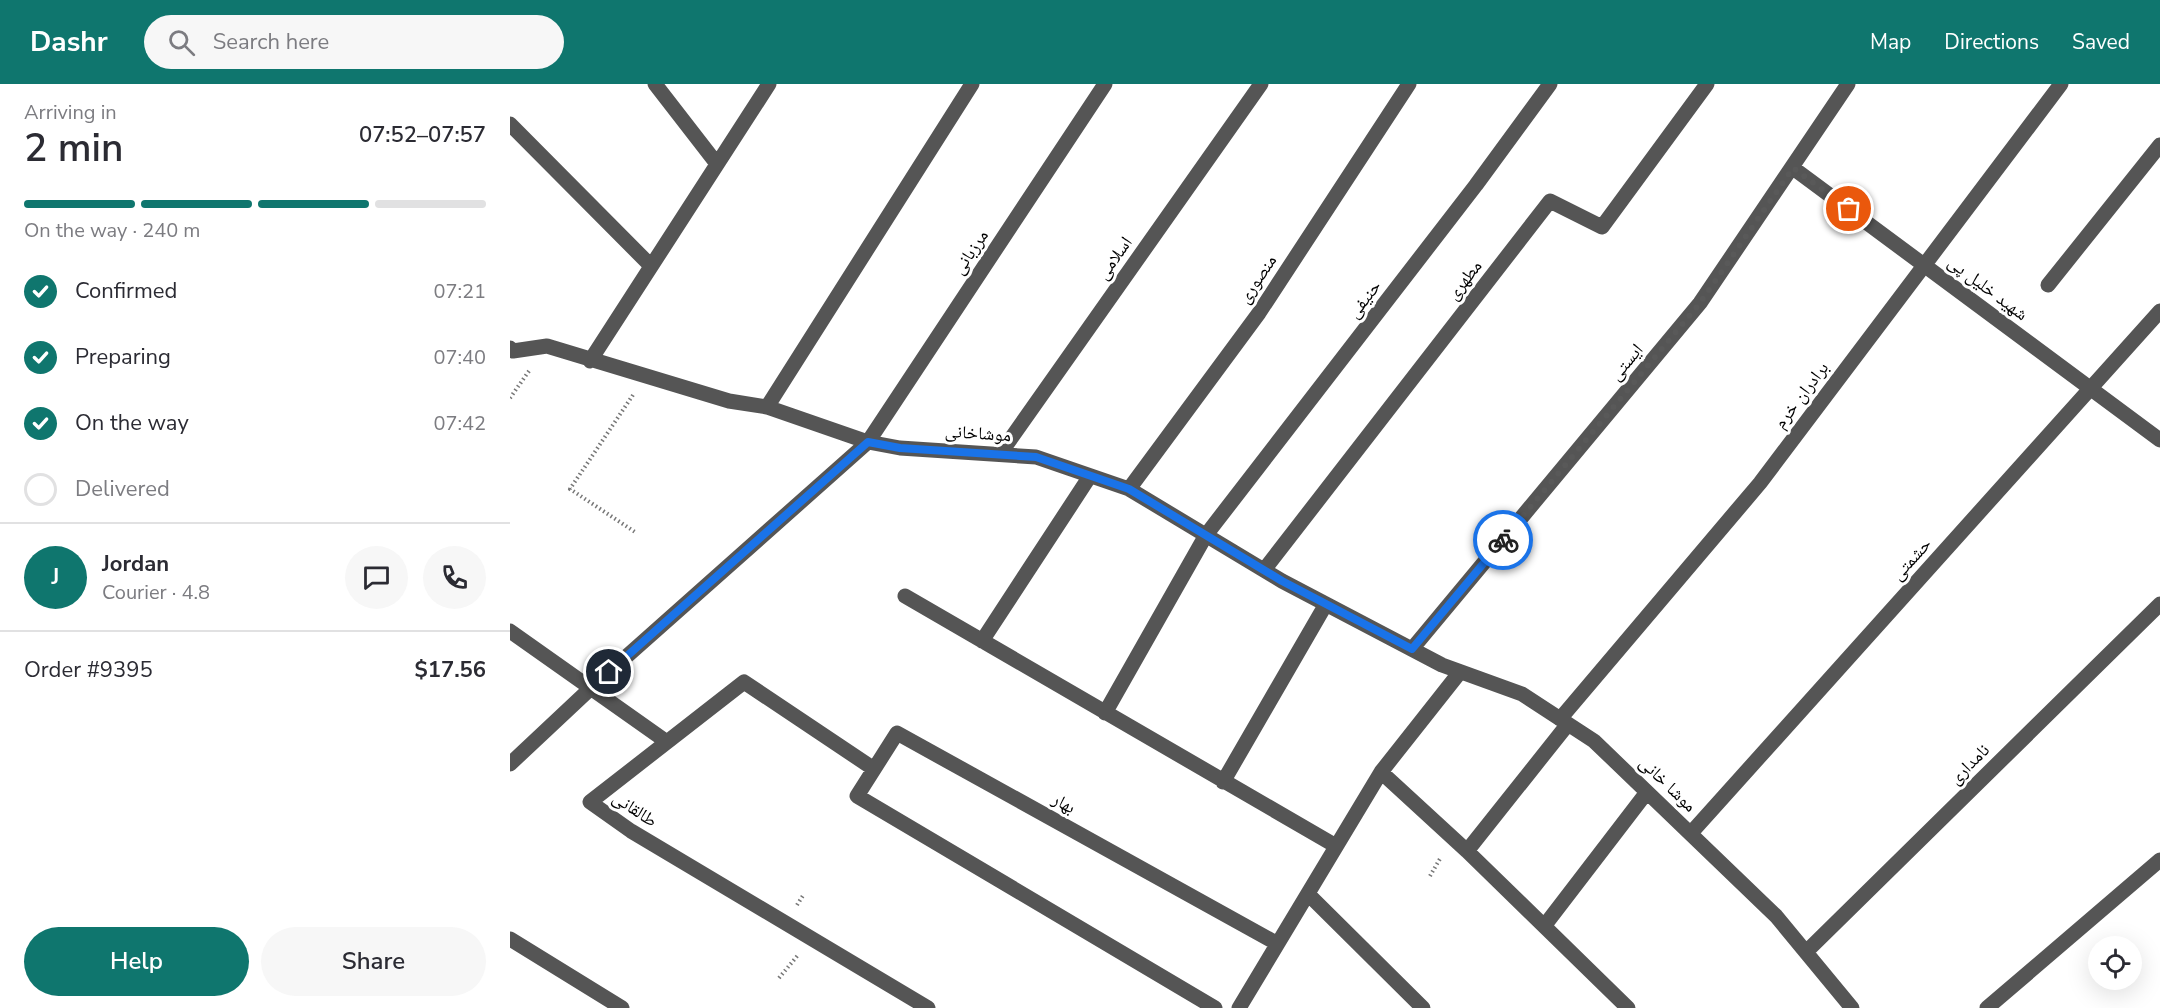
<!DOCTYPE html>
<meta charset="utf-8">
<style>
:root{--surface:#fff;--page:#f7f7f7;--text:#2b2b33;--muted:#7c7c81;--line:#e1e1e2;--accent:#0f766e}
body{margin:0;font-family:"Nunito Sans","Noto Naskh Arabic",sans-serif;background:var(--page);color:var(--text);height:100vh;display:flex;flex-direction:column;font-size:22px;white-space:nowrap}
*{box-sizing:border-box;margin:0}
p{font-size:20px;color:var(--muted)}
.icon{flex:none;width:33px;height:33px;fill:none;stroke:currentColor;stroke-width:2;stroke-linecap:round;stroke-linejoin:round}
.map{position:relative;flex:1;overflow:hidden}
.details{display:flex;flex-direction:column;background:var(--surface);width:510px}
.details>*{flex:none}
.tools{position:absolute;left:1578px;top:852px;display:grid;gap:12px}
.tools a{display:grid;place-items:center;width:54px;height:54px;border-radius:50%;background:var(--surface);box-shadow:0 6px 24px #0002;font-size:30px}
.pin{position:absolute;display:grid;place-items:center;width:51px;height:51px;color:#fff;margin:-26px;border:3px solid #fff;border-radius:50%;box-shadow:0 2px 6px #0007}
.courier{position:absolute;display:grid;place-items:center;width:60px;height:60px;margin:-30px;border:4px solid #1a73e8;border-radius:50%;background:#fff;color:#222;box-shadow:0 2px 8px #0007}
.headline em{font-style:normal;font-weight:600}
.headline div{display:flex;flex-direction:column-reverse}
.headline{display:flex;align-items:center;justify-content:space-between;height:102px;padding:0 24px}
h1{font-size:39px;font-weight:600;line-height:45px}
.bar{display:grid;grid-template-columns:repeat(4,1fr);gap:9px 6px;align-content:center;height:72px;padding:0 24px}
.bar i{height:8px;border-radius:4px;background:var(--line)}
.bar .on{background:var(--accent)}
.bar p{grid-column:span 4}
.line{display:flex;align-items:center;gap:15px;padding:0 24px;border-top:2px solid var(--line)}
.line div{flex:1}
.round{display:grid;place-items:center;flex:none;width:63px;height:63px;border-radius:32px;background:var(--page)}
ol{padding:0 24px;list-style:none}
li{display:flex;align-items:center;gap:18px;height:66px}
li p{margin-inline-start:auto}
li .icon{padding:6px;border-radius:50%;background:var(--accent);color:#fff;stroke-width:4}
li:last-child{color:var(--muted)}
li i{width:33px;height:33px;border:3px solid var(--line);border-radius:50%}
.cta{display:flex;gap:12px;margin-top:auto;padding:12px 24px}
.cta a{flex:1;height:69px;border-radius:36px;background:var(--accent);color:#fff;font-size:24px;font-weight:600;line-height:69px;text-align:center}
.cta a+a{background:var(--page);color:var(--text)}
header{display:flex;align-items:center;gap:36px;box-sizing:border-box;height:84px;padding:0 30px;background:var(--accent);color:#fff}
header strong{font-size:28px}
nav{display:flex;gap:33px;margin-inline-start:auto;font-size:21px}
.search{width:420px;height:54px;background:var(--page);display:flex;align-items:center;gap:15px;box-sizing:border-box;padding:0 21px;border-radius:33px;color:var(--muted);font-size:22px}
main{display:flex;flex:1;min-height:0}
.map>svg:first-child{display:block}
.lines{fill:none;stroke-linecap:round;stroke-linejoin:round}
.path{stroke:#777;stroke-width:4;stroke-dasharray:1.5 3;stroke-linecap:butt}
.minor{stroke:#555;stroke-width:15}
.done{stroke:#595959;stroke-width:6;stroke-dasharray:0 10.8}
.route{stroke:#1a73e8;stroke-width:8}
.labels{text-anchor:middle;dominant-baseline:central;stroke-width:6;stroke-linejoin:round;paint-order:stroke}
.street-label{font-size:18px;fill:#000;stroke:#fff}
</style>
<header>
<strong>Dashr</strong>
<div class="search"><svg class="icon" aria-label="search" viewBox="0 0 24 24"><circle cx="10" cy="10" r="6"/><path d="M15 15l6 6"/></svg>Search here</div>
<nav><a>Map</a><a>Directions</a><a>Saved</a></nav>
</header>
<main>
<section class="details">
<div class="headline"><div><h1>2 min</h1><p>Arriving in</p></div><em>07:52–07:57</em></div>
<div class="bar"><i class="on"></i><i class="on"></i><i class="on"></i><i></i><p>On the way · 240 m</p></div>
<ol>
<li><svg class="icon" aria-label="check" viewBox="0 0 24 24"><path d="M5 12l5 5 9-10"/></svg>Confirmed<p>07:21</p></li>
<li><svg class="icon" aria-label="check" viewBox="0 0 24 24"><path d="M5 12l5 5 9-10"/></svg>Preparing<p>07:40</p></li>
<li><svg class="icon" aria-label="check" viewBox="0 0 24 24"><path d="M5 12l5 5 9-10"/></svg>On the way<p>07:42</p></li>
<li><i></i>Delivered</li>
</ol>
<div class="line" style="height:108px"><b class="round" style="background:var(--accent);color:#fff">J</b><div><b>Jordan</b><p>Courier · 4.8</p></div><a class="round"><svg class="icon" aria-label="chat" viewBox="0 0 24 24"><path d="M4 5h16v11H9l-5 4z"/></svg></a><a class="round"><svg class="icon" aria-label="phone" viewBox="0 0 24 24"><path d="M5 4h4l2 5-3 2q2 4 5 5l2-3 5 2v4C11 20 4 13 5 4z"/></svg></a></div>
<div class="line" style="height:78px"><div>Order #9395</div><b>$17.56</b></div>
<div class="cta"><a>Help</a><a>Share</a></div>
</section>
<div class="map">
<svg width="1650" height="924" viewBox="0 0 1650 924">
<rect width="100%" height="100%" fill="#fff"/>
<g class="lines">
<!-- path -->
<path class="path" d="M123,311L60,405L125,448
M0,314L19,287
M920,792L931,773
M287,821L294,810
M269,894L288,871"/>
<!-- minor -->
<path class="minor" d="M145,0L207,80
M0,40L141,182
M1283,84L1650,356
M1538,201L1650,61
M0,264L3,267L37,262L219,317L257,323L358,358L390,364L526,373L619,405L772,497L932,581L1012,610L1084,657L1266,832L1342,924
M80,277L259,0
M257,323L462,0
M490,370L751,0
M619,405L749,229L899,0
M754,486L1040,117L1092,143L1197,0
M395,512L826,762
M0,547L157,658
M472,557L580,392
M902,565L1190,219L1338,0
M595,629L696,451L966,101L1040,0
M1050,635L1250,399L1551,0
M0,680L81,604L358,358L595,0
M364,685L234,598L80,718L121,747L418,924
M871,688L957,767L1118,924
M713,698L816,520
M1181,749L1650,227
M957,767L1058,640
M798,810L913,924
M1035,841L1137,708
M0,855L112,924
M1296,868L1650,520
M705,924L347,712L387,649L766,859
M729,924L871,688L950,588
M1477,924L1650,776"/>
</g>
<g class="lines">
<!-- done -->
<path class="done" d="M993,456L1190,219L1283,84L1339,125"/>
<!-- route -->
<path class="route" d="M99,588L358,358L390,364L526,373L619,405L772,497L902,565L993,456"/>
</g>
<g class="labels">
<!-- street labels -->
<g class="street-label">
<text transform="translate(460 168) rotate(-56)">مرزبانی</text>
<text transform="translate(604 174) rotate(-55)">اسلامی</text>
<text transform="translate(747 195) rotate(-56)">منصوری</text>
<text transform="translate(954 196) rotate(-52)">مطهری</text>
<text transform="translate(1478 204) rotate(37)">شهید خلیل پی</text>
<text transform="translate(854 215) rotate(-52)">حنیفی</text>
<text transform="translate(1116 278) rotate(-50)">ایستی</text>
<text transform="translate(1291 311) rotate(-53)">برادران خرم</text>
<text transform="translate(468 349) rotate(4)">موشاخانی</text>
<text transform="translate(1401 475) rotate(-48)">حشمتی</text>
<text transform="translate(1459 680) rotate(-45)">نامداری</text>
<text transform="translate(1158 700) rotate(44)">موشا خانی</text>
<text transform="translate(554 719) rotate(29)">بهار</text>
<text transform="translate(125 725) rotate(34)">طالقانی</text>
</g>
</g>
</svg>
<div class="tools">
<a><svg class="icon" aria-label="locate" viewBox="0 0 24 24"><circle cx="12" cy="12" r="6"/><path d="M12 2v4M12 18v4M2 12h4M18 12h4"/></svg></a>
</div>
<div class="pin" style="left:1339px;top:125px;background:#ea580c"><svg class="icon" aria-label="bag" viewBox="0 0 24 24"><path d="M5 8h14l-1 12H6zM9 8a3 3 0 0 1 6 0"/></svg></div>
<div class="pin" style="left:99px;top:588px;background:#1f2937"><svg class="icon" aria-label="home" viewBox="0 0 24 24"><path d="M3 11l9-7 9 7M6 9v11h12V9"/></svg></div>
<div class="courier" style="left:993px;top:456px"><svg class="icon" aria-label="bike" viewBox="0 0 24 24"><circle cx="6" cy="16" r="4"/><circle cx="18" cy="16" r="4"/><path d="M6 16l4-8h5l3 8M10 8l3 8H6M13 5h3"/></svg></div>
</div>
</main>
